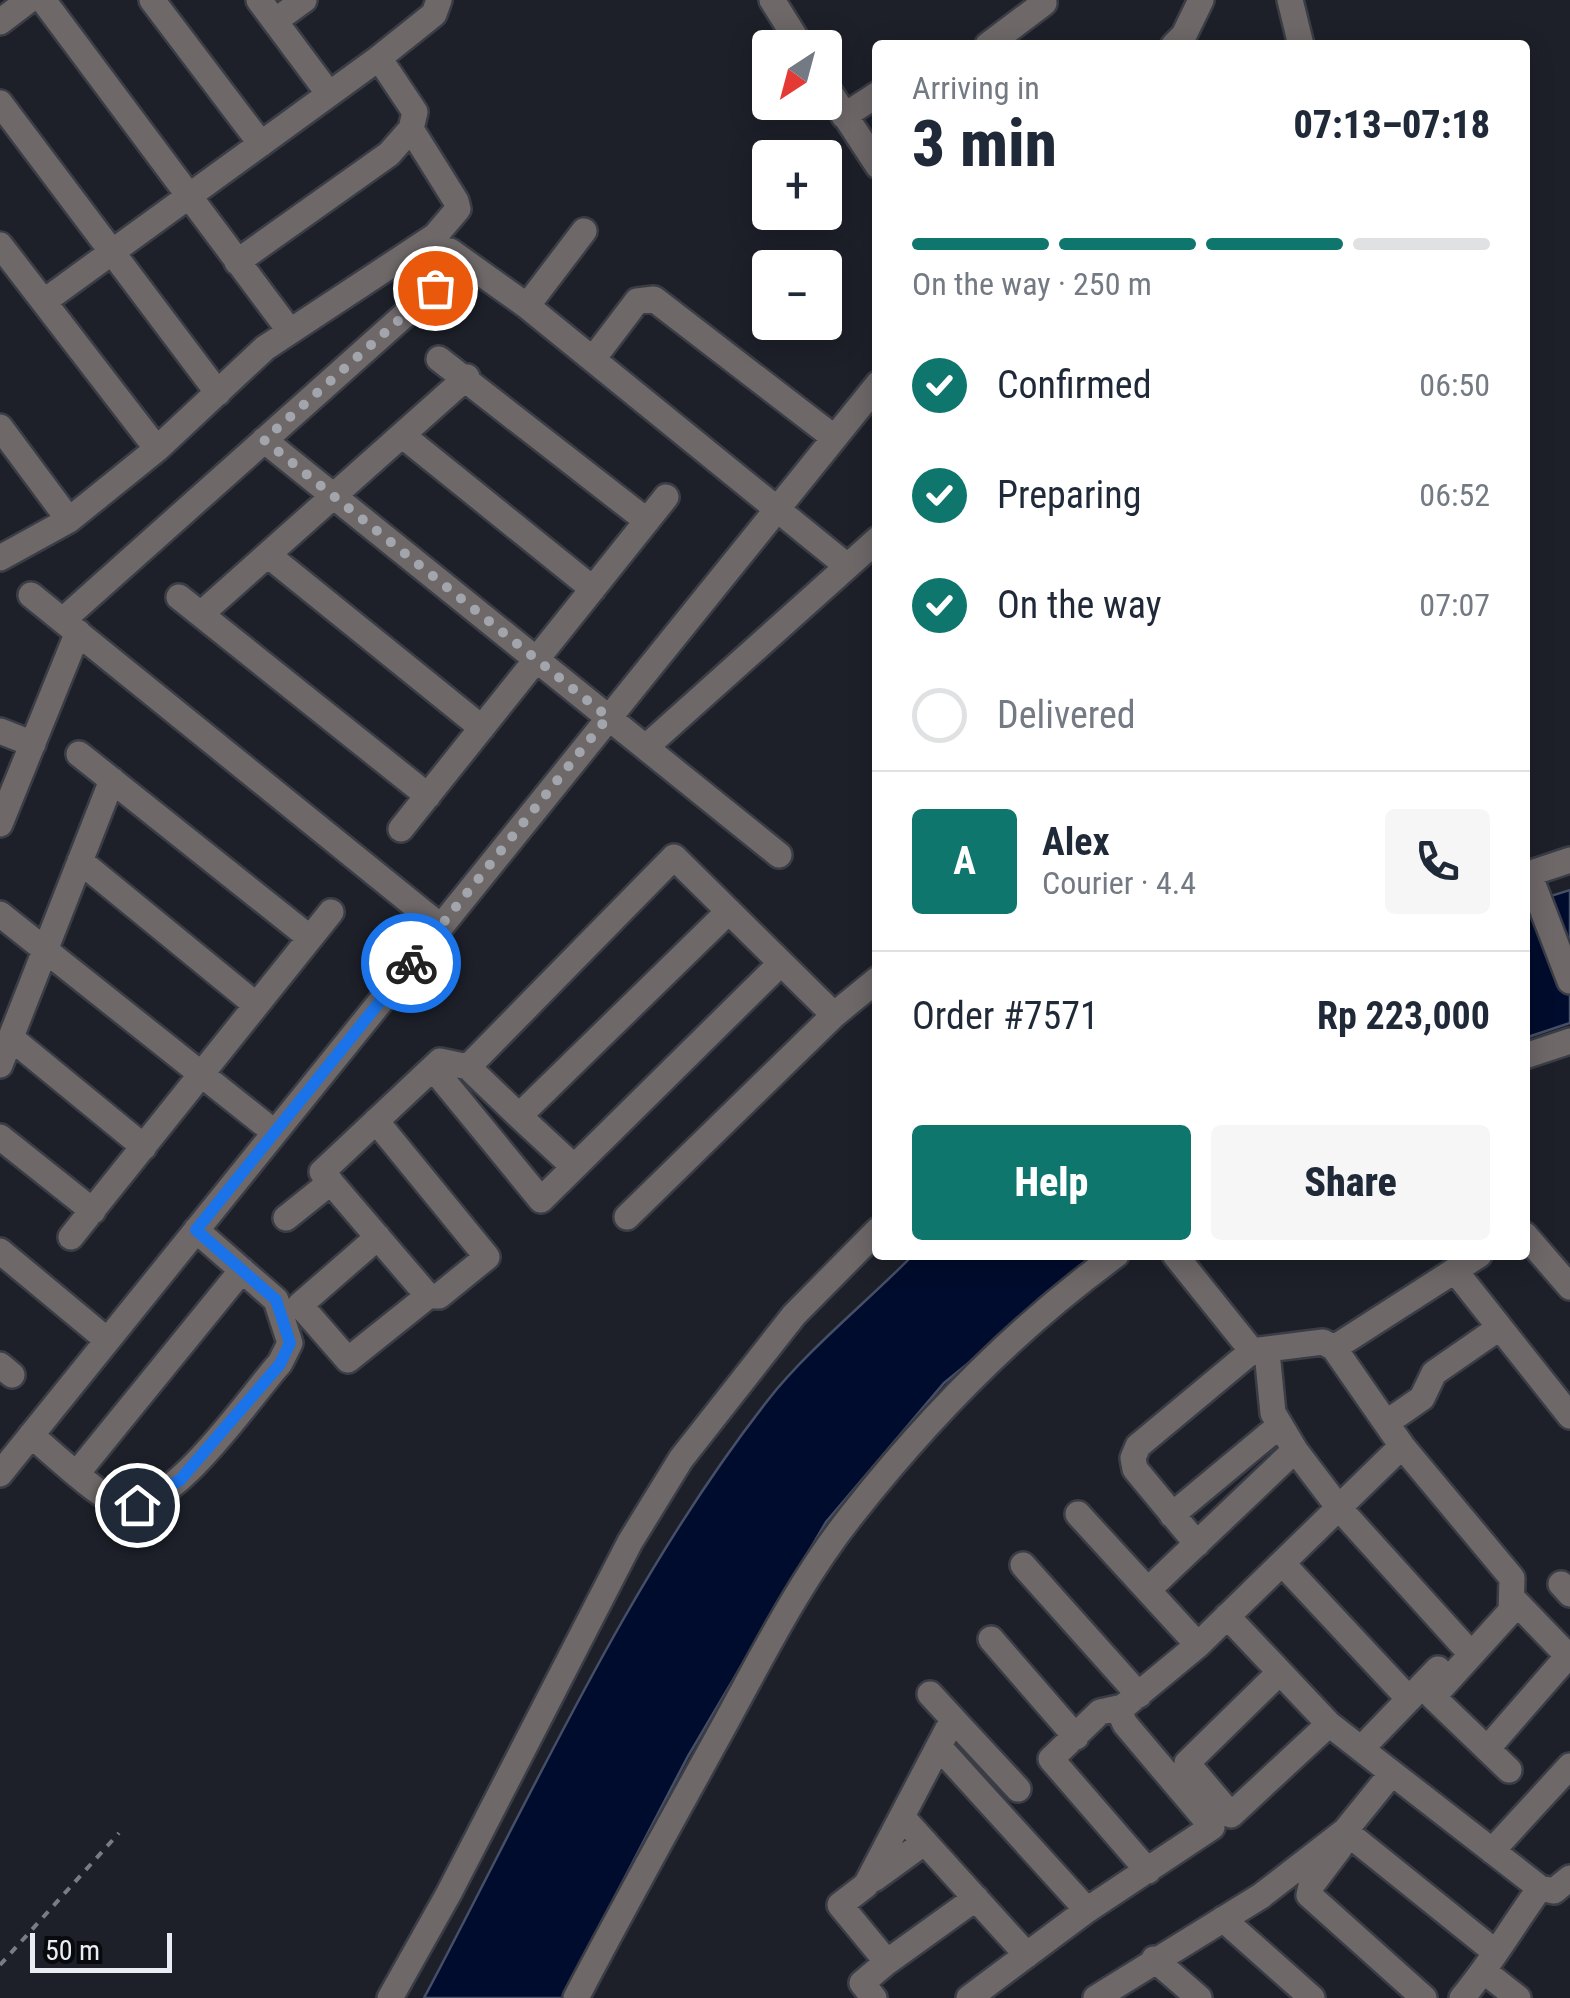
<!DOCTYPE html>
<meta charset="utf-8">
<style>
:root{--surface:#fff;--page:#f6f6f7;--text:#1f2937;--muted:#747a83;--line:#e0e1e3;--accent:#0f766e}
body{margin:0;font-family:"Roboto Condensed",sans-serif;background:var(--page);color:var(--text);height:100vh;display:flex;flex-direction:column;font-size:38px;white-space:nowrap}
*{box-sizing:border-box;margin:0}
p{font-size:32px;color:var(--muted)}
.icon{flex:none;width:55px;height:55px;fill:none;stroke:currentColor;stroke-width:2;stroke-linecap:round;stroke-linejoin:round}
.map{position:relative;flex:1;overflow:hidden}
.sheet{position:absolute;left:872px;top:40px;width:658px;height:1220px;display:flex;flex-direction:column;background:var(--surface);border-radius:10px;box-shadow:0 5px 25px #0003}
.sheet>*{flex:none}
.needle{width:65px;rotate:216deg}
.buttons{position:absolute;left:752px;top:30px;display:grid;gap:20px}
.buttons a{display:grid;place-items:center;width:90px;height:90px;border-radius:10px;background:var(--surface);box-shadow:0 5px 25px #0003;font-size:50px}
.scale{position:absolute;left:30px;bottom:25px;width:142px;box-sizing:border-box;padding-left:10px;border:5px solid #eaecf3;border-top:0;font-size:28px;line-height:35px;white-space:nowrap;color:#eaecf3;-webkit-text-stroke:8px #080a0e;paint-order:stroke}
.pin{position:absolute;display:grid;place-items:center;width:85px;height:85px;color:#fff;margin:-42px;border:5px solid #fff;border-radius:50%;box-shadow:0 2px 10px #0007}
.courier{position:absolute;display:grid;place-items:center;width:100px;height:100px;margin:-50px;border:8px solid #1a73e8;border-radius:50%;background:#fff;color:#222;box-shadow:0 2px 12px #0007}
.head em{font-style:normal;font-weight:800}
.head div{display:flex;flex-direction:column-reverse}
.head{display:flex;align-items:center;justify-content:space-between;height:170px;padding:0 40px}
h1{font-size:65px;font-weight:800;line-height:75px}
.bar{display:grid;grid-template-columns:repeat(4,1fr);gap:15px 10px;align-content:center;height:120px;padding:0 40px}
.bar i{height:12px;border-radius:8px;background:var(--line)}
.bar .current{background:var(--accent)}
.bar p{grid-column:span 4}
.line{display:flex;align-items:center;gap:25px;padding:0 40px;border-top:2px solid var(--line)}
.line div{flex:1}
.round{display:grid;place-items:center;flex:none;width:105px;height:105px;border-radius:10px;background:var(--page)}
ol{padding:0 40px;list-style:none}
li{display:flex;align-items:center;gap:30px;height:110px}
li p{margin-inline-start:auto}
li .icon{padding:10px;border-radius:50%;background:var(--accent);color:#fff;stroke-width:4}
li:last-child{color:var(--muted)}
li i{width:55px;height:55px;border:5px solid var(--line);border-radius:50%}
.button{display:flex;gap:20px;margin-top:auto;padding:20px 40px}
.button a{flex:1;height:115px;border-radius:10px;background:var(--accent);color:#fff;font-size:40px;font-weight:800;line-height:115px;text-align:center}
.button a+a{background:var(--page);color:var(--text)}
.map>svg:first-child{display:block}
.water{fill:#000c2d;stroke:#464f68;stroke-width:2.5}
.lines{fill:none;stroke-linecap:round;stroke-linejoin:round}
.minor-casing{stroke:#3a3d45;stroke-width:30}
.path{stroke:#7a7c84;stroke-width:4;stroke-dasharray:8 8;stroke-linecap:butt}
.minor{stroke:#6e6869;stroke-width:25}
.done{stroke:#a2a5ac;stroke-width:10;stroke-dasharray:0 18}
.route{stroke:#1a73e8;stroke-width:12}
</style>
<div class="map">
<svg width="1570" height="1998" viewBox="0 0 1570 1998">
<rect width="100%" height="100%" fill="#1d2029"/>
<!-- water -->
<path class="water" d="M1570,890V1023L1525,1038V904Z
M913,1255H1101L944,1383L826,1522L688,1756L562,1998H424C530,1799 629,1577 768,1400C806,1351 869,1300 913,1255Z"/>
<g class="lines">
<defs>
<path id="minor" d="M43,0L289,330
M152,0L261,144
M259,0L329,94
M772,0L802,48
M1290,0L1301,45
M275,21L304,0
M0,22L29,0
M988,45L1044,3
M1174,45L1184,35L1201,0
M825,85L878,166
M0,103L218,393
M844,116L878,94
M0,245L157,449
M450,251L527,306L847,566
M237,262L389,154L411,129L415,112L379,58
M46,300L379,58L434,14L439,0
M527,306L584,231
M439,359L647,521
M593,359L637,301L654,299L832,436
M0,427L69,520
M402,435L593,589
M264,440L779,855
M268,555L482,728
M0,558L69,520L157,449L265,348L435,236L458,209L456,201L411,129
M31,595L440,926
M179,597L428,796
M201,614L467,377
M63,620L464,262
M0,731L33,744
M646,747L878,539
M79,754L310,938
M0,824L78,632
M401,829L666,497
M80,861L256,1005
M1529,874L1570,981
M1525,875L1570,860
M0,914L274,1132
M11,1038L144,1147
M1525,1056L1570,1041
M0,1065L112,780
M468,1067L519,1116L729,911
M433,1068L541,1200L781,963
M519,1116L574,1167
M376,1121L487,1257L439,1296H428L322,1172L440,1061L468,1067L674,857L834,1015
M0,1137L93,1211
M627,1217L834,1015L878,979
M286,1218L331,1182
M1525,1235L1570,1287
M71,1237L331,912
M378,1237L300,1305L348,1360L428,1296
M0,1251L107,1340
M1175,1255L1252,1351L1323,1342L1334,1348L1402,1446L1512,1578L1511,1611L1433,1697L1509,1770
M1456,1272L1570,1416
M1334,1348L1479,1255
M0,1365L12,1375
M1386,1423L1422,1398L1434,1373L1499,1328
M31,1435C50,1451 103,1501 123,1505C171,1515 250,1396 280,1363L290,1343L276,1300L196,1230
M1295,1450L1339,1508L1462,1644
M78,1472L242,1270
M0,1474L878,384
M1078,1514L1198,1645
M1172,1515L1279,1426
M1197,1544L1135,1469L1133,1458L1138,1446L1252,1351
M1283,1564L1409,1699
M1023,1565L1139,1695
M1561,1584L1570,1594
M1148,1590L1295,1450L1273,1413L1267,1352
M1227,1616L1329,1724L1540,1888C1513,1925 1491,1964 1462,1998
M991,1639L1076,1737
M1279,1673L1187,1763L1231,1815L1329,1724
M953,1719L1018,1789
M939,1747L1087,1910
M1361,1749L1438,1669
M1487,1749L1568,1656L1514,1600
M1392,1773L1345,1831L1339,1849L1311,1886L1309,1895L1424,1998
M902,1817L1027,1955
M1492,1851L1570,1766
M1148,1871L1051,1759L1100,1712L1123,1707L1198,1645L1402,1446
M874,1879L925,1842
M1540,1888L1554,1891L1570,1878
M1223,1919L1312,1998
M1154,1959L1199,1998
M887,1962L976,1898
M1485,1972L1518,1998
M390,1998L449,1893L630,1542L681,1459L794,1315L878,1230
M576,1998C624,1906 675,1815 725,1724C764,1653 801,1579 851,1516C927,1419 1016,1328 1116,1255
M874,1998L862,1983L887,1962L840,1905L866,1885L953,1719L930,1694
M969,1998L1087,1910L1212,1827L1125,1724L1121,1715L1123,1707
M1096,1998L1261,1896L1345,1831L1494,1951"/>
</defs>
<!-- minor casing -->
<use href="#minor" class="minor-casing"/>
<!-- path -->
<path class="path" d="M0,1965L119,1833"/>
<!-- minor -->
<use href="#minor" class="minor"/>
</g>
<g class="lines">
<!-- done -->
<path class="done" d="M411,963L608,717L264,440L435,288"/>
<!-- route -->
<path class="route" d="M137,1505L180,1480L280,1364L290,1343L276,1300L196,1230L411,963"/>
</g>
</svg>
<div class="buttons">
<a><svg class="needle" viewBox="-14 -14 28 28"><path d="M0-13l5 13h-10z" fill="#e53935"/><path d="M0 13l5-13h-10z" fill="#747a83"/></svg></a>
<a>+</a>
<a>−</a>
</div>
<div class="scale">50 m</div>
<div class="pin" style="left:435px;top:288px;background:#ea580c"><svg class="icon" aria-label="bag" viewBox="0 0 24 24"><path d="M5 8h14l-1 12H6zM9 8a3 3 0 0 1 6 0"/></svg></div>
<div class="pin" style="left:137px;top:1505px;background:#1f2937"><svg class="icon" aria-label="home" viewBox="0 0 24 24"><path d="M3 11l9-7 9 7M6 9v11h12V9"/></svg></div>
<div class="courier" style="left:411px;top:963px"><svg class="icon" aria-label="bike" viewBox="0 0 24 24"><circle cx="6" cy="16" r="4"/><circle cx="18" cy="16" r="4"/><path d="M6 16l4-8h5l3 8M10 8l3 8H6M13 5h3"/></svg></div>
<section class="sheet">
<div class="head"><div><h1>3 min</h1><p>Arriving in</p></div><em>07:13–07:18</em></div>
<div class="bar"><i class="current"></i><i class="current"></i><i class="current"></i><i></i><p>On the way · 250 m</p></div>
<ol>
<li><svg class="icon" aria-label="check" viewBox="0 0 24 24"><path d="M5 12l5 5 9-10"/></svg>Confirmed<p>06:50</p></li>
<li><svg class="icon" aria-label="check" viewBox="0 0 24 24"><path d="M5 12l5 5 9-10"/></svg>Preparing<p>06:52</p></li>
<li><svg class="icon" aria-label="check" viewBox="0 0 24 24"><path d="M5 12l5 5 9-10"/></svg>On the way<p>07:07</p></li>
<li><i></i>Delivered</li>
</ol>
<div class="line" style="height:180px"><b class="round" style="background:var(--accent);color:#fff">A</b><div><b>Alex</b><p>Courier · 4.4</p></div><a class="round"><svg class="icon" aria-label="phone" viewBox="0 0 24 24"><path d="M5 4h4l2 5-3 2q2 4 5 5l2-3 5 2v4C11 20 4 13 5 4z"/></svg></a></div>
<div class="line" style="height:130px"><div>Order #7571</div><b>Rp 223,000</b></div>
<div class="button"><a>Help</a><a>Share</a></div>
</section>
</div>
